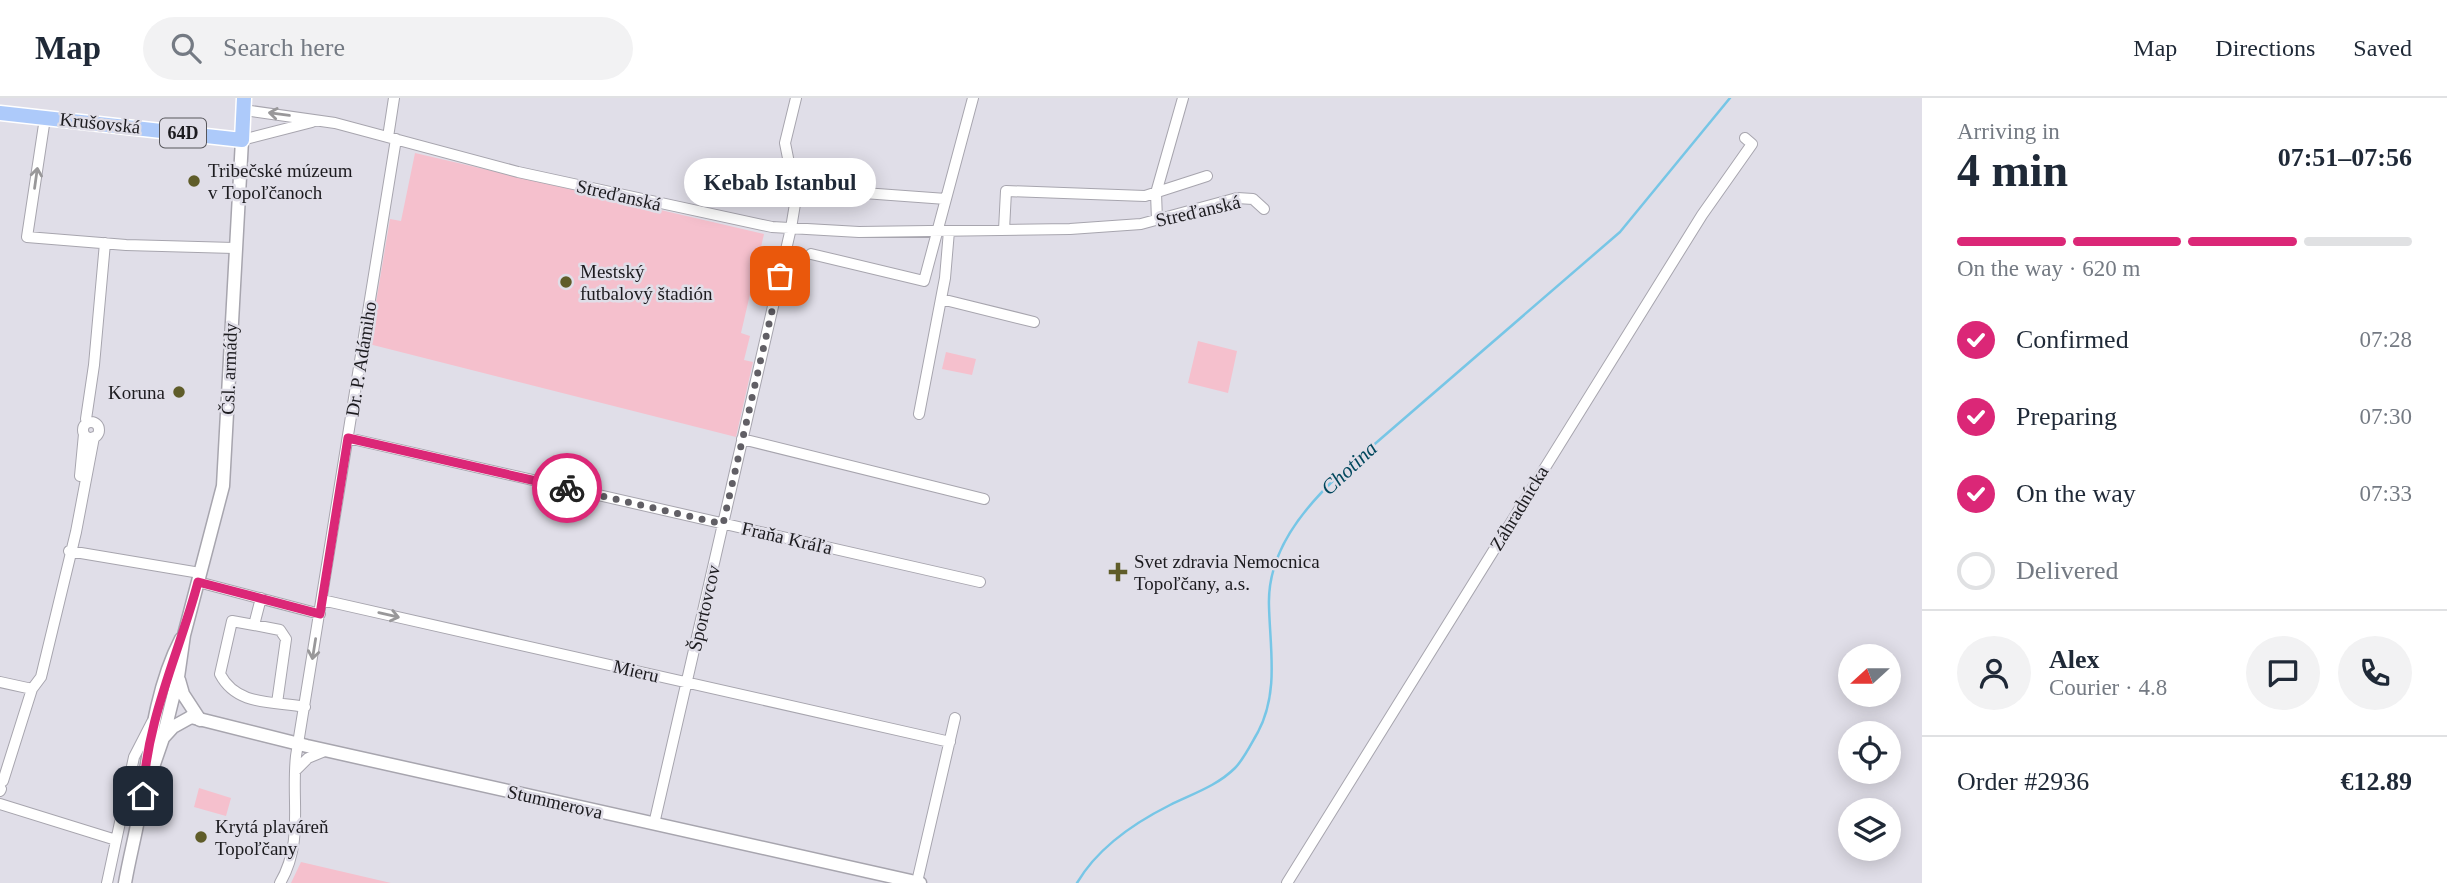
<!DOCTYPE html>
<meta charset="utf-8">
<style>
:root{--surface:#fff;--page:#f2f2f3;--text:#1f2937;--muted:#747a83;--line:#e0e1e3;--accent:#db2777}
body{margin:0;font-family:Georgia,serif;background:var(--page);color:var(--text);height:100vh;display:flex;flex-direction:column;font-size:26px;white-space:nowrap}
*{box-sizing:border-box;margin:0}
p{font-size:23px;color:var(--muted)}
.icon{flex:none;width:38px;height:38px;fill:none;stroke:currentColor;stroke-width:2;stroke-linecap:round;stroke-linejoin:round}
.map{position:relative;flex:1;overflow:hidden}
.details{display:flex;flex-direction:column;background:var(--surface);width:525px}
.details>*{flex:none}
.needle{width:46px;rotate:249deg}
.tools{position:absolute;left:1838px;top:546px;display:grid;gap:14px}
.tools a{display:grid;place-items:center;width:63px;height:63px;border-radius:50%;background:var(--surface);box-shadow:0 4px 18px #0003;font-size:35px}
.pin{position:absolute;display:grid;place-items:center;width:60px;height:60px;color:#fff;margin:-30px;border-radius:14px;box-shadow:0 4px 10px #0006}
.courier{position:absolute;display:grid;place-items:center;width:70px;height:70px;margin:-35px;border:5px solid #db2777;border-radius:50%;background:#fff;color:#222;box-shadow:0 2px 9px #0007}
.bubble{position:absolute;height:49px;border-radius:24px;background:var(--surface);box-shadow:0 4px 18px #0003;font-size:23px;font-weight:800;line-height:49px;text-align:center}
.summary em{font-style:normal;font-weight:800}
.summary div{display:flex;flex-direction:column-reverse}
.summary{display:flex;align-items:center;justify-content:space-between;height:119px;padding:0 35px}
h1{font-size:46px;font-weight:800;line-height:52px}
.bar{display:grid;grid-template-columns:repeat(4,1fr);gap:10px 7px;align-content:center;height:84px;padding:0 35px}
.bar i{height:9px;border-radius:5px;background:var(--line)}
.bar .active{background:var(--accent)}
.bar p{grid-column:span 4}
.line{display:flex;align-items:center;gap:18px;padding:0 35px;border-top:2px solid var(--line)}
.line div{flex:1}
.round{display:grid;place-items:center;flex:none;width:74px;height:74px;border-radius:37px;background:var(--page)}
ol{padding:0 35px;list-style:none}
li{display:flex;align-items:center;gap:21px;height:77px}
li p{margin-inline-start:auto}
li .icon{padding:7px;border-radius:50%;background:var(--accent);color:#fff;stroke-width:4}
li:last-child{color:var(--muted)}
li i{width:38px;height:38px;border:4px solid var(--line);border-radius:50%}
header{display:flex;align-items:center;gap:42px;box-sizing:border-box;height:98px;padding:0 35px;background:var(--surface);border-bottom:2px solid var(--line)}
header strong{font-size:33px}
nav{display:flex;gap:38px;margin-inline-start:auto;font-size:24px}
.search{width:490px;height:63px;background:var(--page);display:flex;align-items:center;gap:18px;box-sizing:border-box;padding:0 24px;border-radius:38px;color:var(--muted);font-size:26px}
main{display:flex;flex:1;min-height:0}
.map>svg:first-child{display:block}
.green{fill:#f5c0cd}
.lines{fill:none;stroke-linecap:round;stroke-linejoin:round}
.stream{stroke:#77c6e6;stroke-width:2.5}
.minor-casing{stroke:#a7a5ae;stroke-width:12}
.tertiary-casing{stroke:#a7a5ae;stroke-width:15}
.secondary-casing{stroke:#a7a5ae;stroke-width:15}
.primary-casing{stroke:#fff;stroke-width:17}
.minor{stroke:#fff;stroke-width:10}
.tertiary{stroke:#fff;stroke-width:12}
.secondary{stroke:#fff;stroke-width:12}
.primary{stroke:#adcafa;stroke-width:14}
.oneway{stroke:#99989a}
.done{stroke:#615f65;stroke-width:7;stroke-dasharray:0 12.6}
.route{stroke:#db2777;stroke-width:9}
.poi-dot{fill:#5f5c29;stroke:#e0dee8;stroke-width:2.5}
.labels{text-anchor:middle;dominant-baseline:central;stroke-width:5;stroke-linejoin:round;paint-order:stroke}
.shield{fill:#e0dee8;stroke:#57565b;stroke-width:2}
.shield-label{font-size:18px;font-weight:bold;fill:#1c1b1f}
.street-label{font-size:19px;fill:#1c1b1f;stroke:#e0dee8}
.poi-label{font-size:19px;fill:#1c1b1f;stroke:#e0dee8;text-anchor:start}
.water-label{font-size:21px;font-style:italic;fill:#00475d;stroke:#e0dee8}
</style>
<header>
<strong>Map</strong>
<div class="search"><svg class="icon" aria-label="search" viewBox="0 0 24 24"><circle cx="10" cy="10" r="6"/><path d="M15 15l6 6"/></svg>Search here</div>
<nav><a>Map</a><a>Directions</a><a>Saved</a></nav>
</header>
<main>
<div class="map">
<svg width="1922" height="785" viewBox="0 0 1922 785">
<rect width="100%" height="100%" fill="#e0dee8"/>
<!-- green -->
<path class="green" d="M415,55L764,136L741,235L750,238L744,262L753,264L736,339L369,246L390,121L401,123Z
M1198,243L1237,253L1228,295L1188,285Z
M946,254L976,261L972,277L942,271Z
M199,690L231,700L226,718L194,709Z
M301,764L391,785H291Z"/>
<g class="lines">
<!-- stream -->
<path class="stream" d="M1077,785C1098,749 1134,725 1170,707C1192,696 1217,688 1235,670C1244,661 1251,646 1258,634C1279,594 1270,551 1269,508C1267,454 1303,411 1340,376L1620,134L1730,0"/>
<defs>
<path id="minor" d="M244,12L335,25L518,74L772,129L859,134L1070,131L1141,126L1237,100L1253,101L1264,111
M45,20L27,139L126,147L234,150
M388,39L394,0
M242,42L312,24
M795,90L946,101
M1157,122L1156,95L1183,0
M1004,132L1006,93L1145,98L1207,78
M811,156L924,183L973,0
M941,201L1034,224
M919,316L945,180L949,133
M86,321L94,267L105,145
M83 332a8 8 0 1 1 16 0a8 8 0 1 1-16 0Z
M348,340L980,484
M742,341L984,401
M80,378L84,336
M69,453L200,475
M198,484L320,516
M261,500L254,527L232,523L220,576C237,609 275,603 305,609
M322,502L950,644
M254,527L280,532L286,541L277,605
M0,584L32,591
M295,673L308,660L325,653
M3,683L32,591L41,579L76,434L94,339
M0,693L1,691
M0,706L116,742
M654,726L791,130L796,100L785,45L796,0
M917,784L955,620
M107,785L134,659L152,624
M280,785C304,744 291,703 296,658L396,41
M1287,785L1702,117L1752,46L1745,40"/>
<path id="tertiary" d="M191,619L307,648L920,785"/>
<path id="secondary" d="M179,582L183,596L200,622
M163,640L173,629L191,619
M143,698L163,640L178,579L184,537L223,388L242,42
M125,785C130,756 138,728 142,699C150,647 156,589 181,541"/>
<path id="primary" d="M0,15L242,42L244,0"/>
</defs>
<!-- minor casing -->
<use href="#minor" class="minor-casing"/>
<!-- tertiary casing -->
<use href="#tertiary" class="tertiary-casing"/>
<!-- secondary casing -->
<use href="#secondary" class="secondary-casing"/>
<!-- primary casing -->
<use href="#primary" class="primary-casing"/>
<!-- minor -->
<use href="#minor" class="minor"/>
<!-- tertiary -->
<use href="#tertiary" class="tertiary"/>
<!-- secondary -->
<use href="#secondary" class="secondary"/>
<!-- primary -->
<use href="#primary" class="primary"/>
</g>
<!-- one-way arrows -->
<defs><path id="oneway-shaft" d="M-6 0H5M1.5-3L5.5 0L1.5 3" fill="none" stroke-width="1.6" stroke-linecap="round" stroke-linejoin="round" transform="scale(1.75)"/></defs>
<g class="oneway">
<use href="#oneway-shaft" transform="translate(279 16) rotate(-172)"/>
<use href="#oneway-shaft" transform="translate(36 80) rotate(-82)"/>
<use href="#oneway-shaft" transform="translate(389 517) rotate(13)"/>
<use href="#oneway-shaft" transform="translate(314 551) rotate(99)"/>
</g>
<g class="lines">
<!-- done -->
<path class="done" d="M567,390L723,426L780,178"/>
<!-- route -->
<path class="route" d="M143,698C146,622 179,556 198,484L320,516L348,340L567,390"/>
</g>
<!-- markers -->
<g class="poi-dot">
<circle cx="194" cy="83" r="7"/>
<circle cx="566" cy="184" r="7"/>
<circle cx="179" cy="294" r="7"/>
<path d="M1114.5 463.5h7v7h7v7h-7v7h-7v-7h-7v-7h7z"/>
<circle cx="201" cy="739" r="7"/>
</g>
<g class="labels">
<!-- shield labels -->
<rect class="shield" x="160" y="20.5" width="46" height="29" rx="5"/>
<g class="shield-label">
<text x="183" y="35">64D</text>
</g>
<!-- street labels -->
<g class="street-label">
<text transform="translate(100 25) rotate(6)">Krušovská</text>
<text transform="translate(619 97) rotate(13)">Streďanská</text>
<text transform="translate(1198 113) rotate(-13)">Streďanská</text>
<text transform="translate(361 261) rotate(-81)">Dr. P. Adámiho</text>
<text transform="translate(229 271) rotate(-88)">Čsl. armády</text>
<text transform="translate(1519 410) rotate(-59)">Záhradnícka</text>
<text transform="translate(787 440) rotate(13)">Fraňa Kráľa</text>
<text transform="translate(704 510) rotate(-77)">Športovcov</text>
<text transform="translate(636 573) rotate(13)">Mieru</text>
<text transform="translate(555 704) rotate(13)">Stummerova</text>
</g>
<!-- poi labels -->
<g class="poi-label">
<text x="208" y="72">Tribečské múzeum<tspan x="208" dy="22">v Topoľčanoch</tspan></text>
<text x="580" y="173">Mestský<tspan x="580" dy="22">futbalový štadión</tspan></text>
<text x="165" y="294" text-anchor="end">Koruna</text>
<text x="1134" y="463">Svet zdravia Nemocnica<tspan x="1134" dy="22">Topoľčany, a.s.</tspan></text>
<text x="215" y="728">Krytá plaváreň<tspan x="215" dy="22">Topoľčany</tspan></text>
</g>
<!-- water labels -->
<g class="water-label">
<text transform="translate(1349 370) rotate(-43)">Chotina</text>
</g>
</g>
</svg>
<div class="tools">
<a><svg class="needle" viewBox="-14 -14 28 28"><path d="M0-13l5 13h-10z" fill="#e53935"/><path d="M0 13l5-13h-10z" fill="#747a83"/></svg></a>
<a><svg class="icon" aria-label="locate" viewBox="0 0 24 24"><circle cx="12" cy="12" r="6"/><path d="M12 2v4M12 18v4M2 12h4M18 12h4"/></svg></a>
<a><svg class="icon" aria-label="layers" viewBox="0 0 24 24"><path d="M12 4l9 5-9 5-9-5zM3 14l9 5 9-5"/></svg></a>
</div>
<div class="pin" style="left:780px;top:178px;background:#ea580c"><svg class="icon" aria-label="bag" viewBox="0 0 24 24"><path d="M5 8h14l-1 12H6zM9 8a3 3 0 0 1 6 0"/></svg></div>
<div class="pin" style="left:143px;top:698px;background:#1f2937"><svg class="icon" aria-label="home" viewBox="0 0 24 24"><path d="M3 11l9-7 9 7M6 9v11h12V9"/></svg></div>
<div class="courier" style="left:567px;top:390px"><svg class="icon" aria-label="bike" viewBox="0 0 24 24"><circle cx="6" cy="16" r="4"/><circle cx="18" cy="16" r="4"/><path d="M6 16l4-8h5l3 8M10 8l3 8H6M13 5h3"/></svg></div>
<div class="bubble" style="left:684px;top:60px;width:192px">Kebab Istanbul</div>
</div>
<section class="details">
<div class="summary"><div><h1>4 min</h1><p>Arriving in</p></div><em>07:51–07:56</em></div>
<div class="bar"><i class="active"></i><i class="active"></i><i class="active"></i><i></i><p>On the way · 620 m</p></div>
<ol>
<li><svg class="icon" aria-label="check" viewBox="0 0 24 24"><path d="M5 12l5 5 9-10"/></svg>Confirmed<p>07:28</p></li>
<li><svg class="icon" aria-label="check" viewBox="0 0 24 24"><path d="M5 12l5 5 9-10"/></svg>Preparing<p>07:30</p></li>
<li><svg class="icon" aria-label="check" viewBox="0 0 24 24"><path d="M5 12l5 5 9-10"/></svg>On the way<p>07:33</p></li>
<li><i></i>Delivered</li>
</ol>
<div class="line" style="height:126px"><a class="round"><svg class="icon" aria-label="person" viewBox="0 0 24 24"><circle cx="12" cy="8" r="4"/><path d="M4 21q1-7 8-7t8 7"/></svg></a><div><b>Alex</b><p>Courier · 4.8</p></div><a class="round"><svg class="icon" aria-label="chat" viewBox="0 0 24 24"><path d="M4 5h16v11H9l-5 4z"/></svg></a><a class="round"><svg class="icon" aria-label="phone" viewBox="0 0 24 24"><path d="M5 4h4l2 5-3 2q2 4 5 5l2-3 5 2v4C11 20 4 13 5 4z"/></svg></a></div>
<div class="line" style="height:91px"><div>Order #2936</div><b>€12.89</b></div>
</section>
</main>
